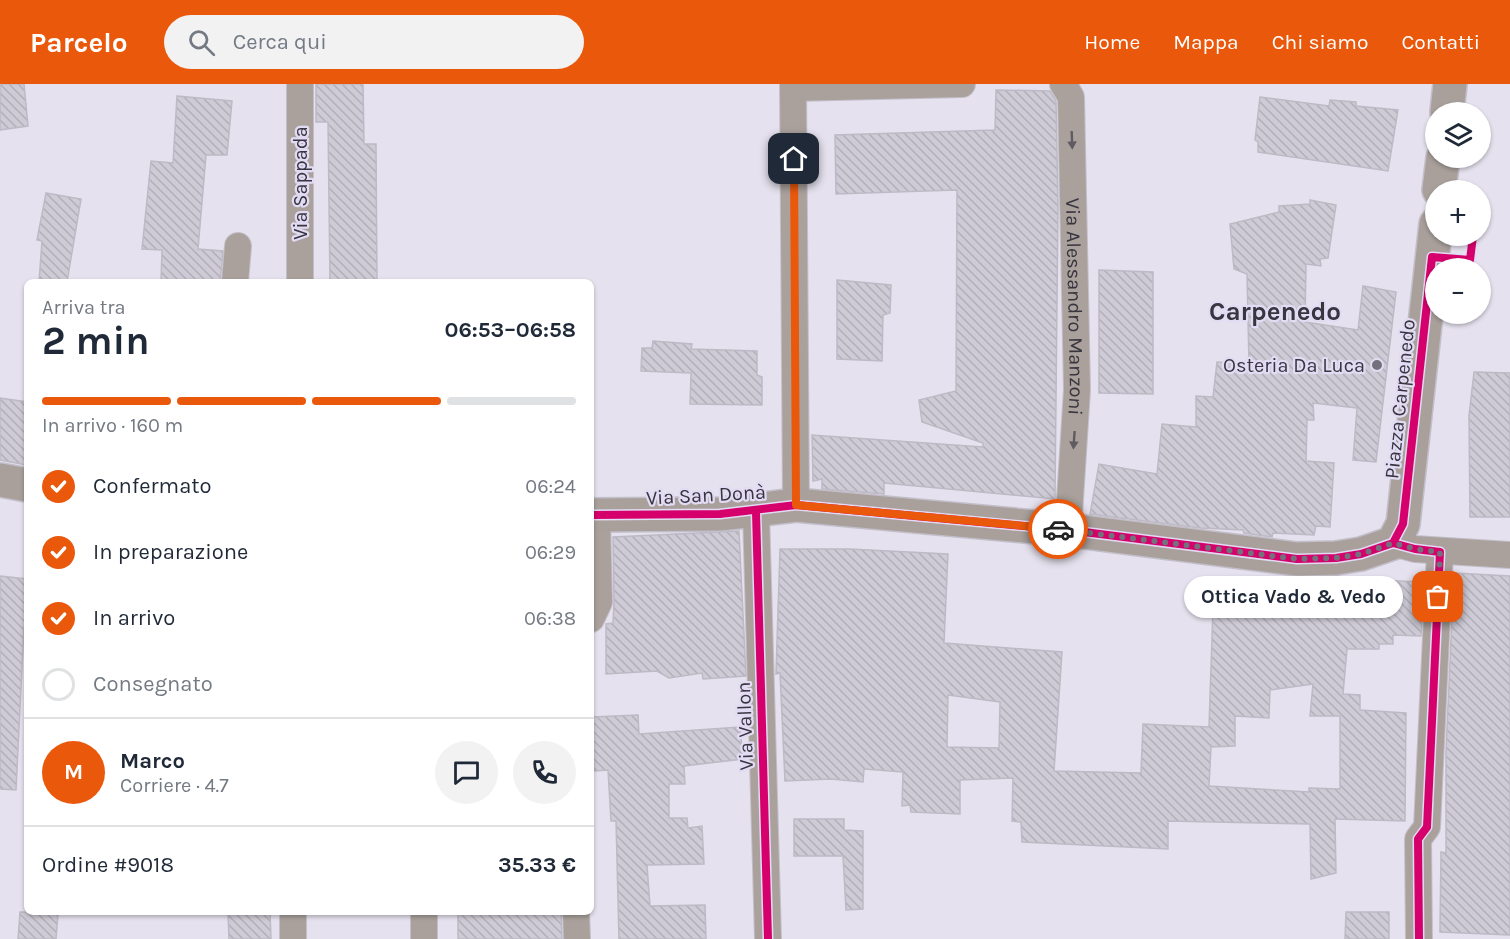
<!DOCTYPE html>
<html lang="it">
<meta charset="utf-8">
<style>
:root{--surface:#fff;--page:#f2f2f3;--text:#1f2937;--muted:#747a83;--line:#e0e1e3;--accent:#ea580c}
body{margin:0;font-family:Karla,sans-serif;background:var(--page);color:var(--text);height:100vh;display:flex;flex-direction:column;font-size:22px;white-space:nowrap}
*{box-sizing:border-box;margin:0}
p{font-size:20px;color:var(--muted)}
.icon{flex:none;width:33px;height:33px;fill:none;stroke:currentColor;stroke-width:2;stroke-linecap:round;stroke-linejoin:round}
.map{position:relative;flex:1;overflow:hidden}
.sheet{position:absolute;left:24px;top:195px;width:570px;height:636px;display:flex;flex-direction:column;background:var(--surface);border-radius:9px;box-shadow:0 2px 4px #0004}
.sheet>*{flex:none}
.controls{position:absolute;left:1425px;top:18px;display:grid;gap:12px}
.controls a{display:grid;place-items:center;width:66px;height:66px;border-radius:50%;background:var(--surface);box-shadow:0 2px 4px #0004;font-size:30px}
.pin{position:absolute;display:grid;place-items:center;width:51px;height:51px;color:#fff;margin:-26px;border-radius:12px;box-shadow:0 3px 9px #0006}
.courier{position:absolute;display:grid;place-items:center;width:60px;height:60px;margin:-30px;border:4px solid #ea580c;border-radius:50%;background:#fff;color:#222;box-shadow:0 2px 8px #0007}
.bubble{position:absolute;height:42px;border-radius:21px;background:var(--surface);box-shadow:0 2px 4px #0004;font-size:20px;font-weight:700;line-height:42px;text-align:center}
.headline em{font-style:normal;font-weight:700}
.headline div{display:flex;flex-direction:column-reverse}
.headline{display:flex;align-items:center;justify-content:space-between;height:102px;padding:0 18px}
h1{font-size:39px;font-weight:700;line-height:45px}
.bar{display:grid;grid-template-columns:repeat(4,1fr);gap:9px 6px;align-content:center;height:72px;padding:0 18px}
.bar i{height:8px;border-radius:4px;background:var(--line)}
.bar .on{background:var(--accent)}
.bar p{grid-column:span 4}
.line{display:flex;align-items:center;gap:15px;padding:0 18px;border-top:2px solid var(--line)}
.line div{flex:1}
.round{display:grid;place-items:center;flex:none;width:63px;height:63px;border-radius:32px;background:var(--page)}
ol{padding:0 18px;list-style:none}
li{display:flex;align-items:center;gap:18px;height:66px}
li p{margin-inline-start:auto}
li .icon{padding:6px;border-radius:50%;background:var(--accent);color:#fff;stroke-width:4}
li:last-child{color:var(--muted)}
li i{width:33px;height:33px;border:3px solid var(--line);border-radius:50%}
header{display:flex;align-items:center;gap:36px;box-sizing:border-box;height:84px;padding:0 30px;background:var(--accent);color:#fff}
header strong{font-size:28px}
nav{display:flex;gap:33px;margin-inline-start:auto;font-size:21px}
.search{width:420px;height:54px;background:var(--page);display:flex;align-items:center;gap:15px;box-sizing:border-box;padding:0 21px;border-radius:33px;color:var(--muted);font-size:22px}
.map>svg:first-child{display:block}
.building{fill:url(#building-back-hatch);stroke:#bdbac5;stroke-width:1.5;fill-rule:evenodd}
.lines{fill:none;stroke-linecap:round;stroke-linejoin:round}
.street-casing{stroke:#c3bfca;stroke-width:28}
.secondary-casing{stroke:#c3bfca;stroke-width:36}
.street{stroke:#aaa19c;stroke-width:26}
.secondary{stroke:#a9a09c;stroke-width:33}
.cycleway-casing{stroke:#e2dbf4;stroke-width:11}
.cycleway{stroke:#d6006c;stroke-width:8}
.oneway{fill:#605b60}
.done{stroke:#75717c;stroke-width:6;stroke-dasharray:0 10.8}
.route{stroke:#ea580c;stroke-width:8}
.poi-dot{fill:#75717c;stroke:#e2dbf4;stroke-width:2}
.labels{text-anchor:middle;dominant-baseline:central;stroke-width:4.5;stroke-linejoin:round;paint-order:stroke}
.street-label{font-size:20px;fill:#38353f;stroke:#e2dbf4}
.poi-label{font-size:20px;fill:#38353f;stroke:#e2dbf4;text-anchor:end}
.district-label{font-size:26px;font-weight:bold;fill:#38353f;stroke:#e2dbf4}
</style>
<header>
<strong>Parcelo</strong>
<div class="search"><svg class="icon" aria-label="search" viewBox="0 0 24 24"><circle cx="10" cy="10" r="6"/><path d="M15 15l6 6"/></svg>Cerca qui</div>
<nav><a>Home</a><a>Mappa</a><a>Chi siamo</a><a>Contatti</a></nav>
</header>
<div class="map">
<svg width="1510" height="855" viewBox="0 0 1510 855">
<defs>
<pattern id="building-back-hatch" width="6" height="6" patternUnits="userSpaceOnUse" patternTransform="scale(1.5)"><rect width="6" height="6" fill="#cecbd6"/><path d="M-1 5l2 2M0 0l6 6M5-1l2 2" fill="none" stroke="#b2afb9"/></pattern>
</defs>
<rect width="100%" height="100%" fill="#e5e1ee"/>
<!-- building -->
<path class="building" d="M0,0H24L28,42L0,46Z
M316,0H363L364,60H376L377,198H330L328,38H316Z
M996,6L1050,7L1056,17L1058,122L1055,415L884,399V410L822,405V395L813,397L812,351L983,363V359L922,338L919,316L956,307L957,106L836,110L835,51L995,46Z
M177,12L232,17L227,71H206L198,165L223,167L220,198H161L162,166L142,165L151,77L173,79Z
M1260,13L1329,22L1330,16L1356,18V22L1398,26L1388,87L1258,68V58L1255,56Z
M46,109L81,115L67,198H39L42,157L37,156Z
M1310,116L1336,121L1328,174L1320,175L1321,182L1306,180L1305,238L1358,246L1363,202L1396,208L1376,378L1353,376L1357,324L1313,319L1314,336H1307L1306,377L1334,379L1330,443L1316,442L1314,451L1273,449L1272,453L1244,449L1243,446L1200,444L1090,430L1099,380L1157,390L1162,340L1196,343V312L1213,313L1217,278L1249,280L1247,190L1234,185L1230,140L1279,128V122L1310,120Z
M1099,186L1153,188V310L1099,309Z
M837,196L891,201L890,229L883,231L882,277L837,275Z
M653,257L692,260L691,265L757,267V291L762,293V321L690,320L691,289L641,287L642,264H652Z
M1474,288L1510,289V433H1470L1469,332Z
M0,314L27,318V381L0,376Z
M739,447L746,592L703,595L702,589L669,594L657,587L606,590V540L613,539L614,518L613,453Z
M780,465H849L948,470L944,559L1062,568L1054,687L1141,689L1143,640L1209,643L1213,524L1255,526L1256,502L1319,506V494L1424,498L1421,552L1393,551V560H1379V565H1347L1343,610L1360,611V626L1406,629L1405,737L1335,735L1336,789L1311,795L1310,740L1168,737V765L1022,758L1021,738L1012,737L1013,694L960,696V730L911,728L910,721L902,722L903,688L864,685L863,698L831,695L785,697L780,589L776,590ZM1313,600L1310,632H1340V705L1309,704V708L1209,702L1211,663L1235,662V632L1269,634L1270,606ZM948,611L1000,618L999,664L947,663Z
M1454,489L1510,492V851L1440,848L1441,768L1446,769V667Z
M0,492L27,495V544L24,543L16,706L0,705Z
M638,631L639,650L740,643L743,675L684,682L685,700H669V734H687L688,744L702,742L704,780L647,781L650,822L705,821L706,855H619L616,737H611L608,686L594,687L592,633Z
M794,735H844V746L863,747V825L846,826L843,772H794Z
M20,828L58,830L56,855H18Z
M228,828H270L271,855H229Z
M458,828H561L562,855H458Z
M1346,828H1389V855H1345Z"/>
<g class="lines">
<defs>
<g id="street">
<path d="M300,0V198"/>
<path d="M793,0L796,421"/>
<path id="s1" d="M1063,0L1071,13L1077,306L1068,446"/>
<path d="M794,4L962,0"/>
<path d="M235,198L238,162"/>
<path d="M756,428L768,855"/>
<path d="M1393,459L1415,465L1510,471"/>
<path d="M591,535L599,518L597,431"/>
<path d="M424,828V855"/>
<path d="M576,828L577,855"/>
<path d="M293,855V828"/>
<path d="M1419,855L1418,755L1427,743L1440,468"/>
</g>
<path id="secondary" d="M1447,28L1450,0
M1439,106L1443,74
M0,396L27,401
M591,431L720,430L796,421L1068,446L1297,475L1336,474L1361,470L1393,459L1403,440L1436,140"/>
</defs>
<!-- street casing -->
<use href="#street" class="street-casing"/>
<!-- secondary casing -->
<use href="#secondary" class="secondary-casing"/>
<!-- street -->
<use href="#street" class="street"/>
<!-- secondary -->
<use href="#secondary" class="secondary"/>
<defs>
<path id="cycleway" d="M756,428L768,855
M591,431L720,430L796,421L1068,446L1297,475L1336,474L1361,470L1393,459
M1393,459L1415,465L1440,468L1427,743L1418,755L1419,855
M1393,459L1403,440L1432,173L1470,176L1473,152"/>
</defs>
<!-- cycleway casing -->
<use href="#cycleway" class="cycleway-casing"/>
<!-- cycleway -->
<use href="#cycleway" class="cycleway"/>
</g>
<!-- one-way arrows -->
<defs><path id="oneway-solid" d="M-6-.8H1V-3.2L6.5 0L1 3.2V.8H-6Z" transform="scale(1.5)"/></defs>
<g class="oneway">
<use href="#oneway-solid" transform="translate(1072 56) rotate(88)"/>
<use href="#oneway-solid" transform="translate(1074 356) rotate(94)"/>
</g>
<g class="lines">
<!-- done -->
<path class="done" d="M1058,445L1297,475L1336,474L1361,470L1393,459L1415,465L1440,468L1438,513"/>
<!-- route -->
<path class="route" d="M794,75L796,421L1058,445"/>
</g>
<!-- markers -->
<circle class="poi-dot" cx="1377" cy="281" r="6"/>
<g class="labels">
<!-- street labels -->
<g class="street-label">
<text transform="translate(300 99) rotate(-90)">Via Sappada</text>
<text stroke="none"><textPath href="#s1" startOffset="225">Via Alessandro Manzoni</textPath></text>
<text transform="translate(1400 315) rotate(-84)">Piazza Carpenedo</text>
<text transform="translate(706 411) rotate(-3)">Via San Donà</text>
<text transform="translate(745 642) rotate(-92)">Via Vallon</text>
</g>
<!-- poi labels -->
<g class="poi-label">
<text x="1365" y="281">Osteria Da Luca</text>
</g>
<!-- district labels -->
<g class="district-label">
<text x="1275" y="227">Carpenedo</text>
</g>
</g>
</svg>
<div class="controls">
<a><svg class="icon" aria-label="layers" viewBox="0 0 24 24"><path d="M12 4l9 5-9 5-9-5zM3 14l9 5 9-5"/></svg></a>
<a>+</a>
<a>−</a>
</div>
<div class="pin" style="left:1438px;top:513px;background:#ea580c"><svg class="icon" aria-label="bag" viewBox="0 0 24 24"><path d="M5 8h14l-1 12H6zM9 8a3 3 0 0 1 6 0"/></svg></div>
<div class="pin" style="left:794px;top:75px;background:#1f2937"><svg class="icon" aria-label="home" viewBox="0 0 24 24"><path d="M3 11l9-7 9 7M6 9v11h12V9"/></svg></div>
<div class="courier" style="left:1058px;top:445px"><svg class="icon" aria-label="car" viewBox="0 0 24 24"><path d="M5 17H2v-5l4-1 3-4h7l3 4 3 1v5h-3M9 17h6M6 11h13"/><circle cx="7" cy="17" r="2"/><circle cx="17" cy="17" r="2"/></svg></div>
<div class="bubble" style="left:1184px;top:492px;width:219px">Ottica Vado &amp; Vedo</div>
<section class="sheet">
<div class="headline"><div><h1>2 min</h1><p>Arriva tra</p></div><em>06:53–06:58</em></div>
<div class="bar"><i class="on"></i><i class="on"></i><i class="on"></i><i></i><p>In arrivo · 160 m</p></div>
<ol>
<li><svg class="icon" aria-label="check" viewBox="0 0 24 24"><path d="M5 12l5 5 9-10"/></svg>Confermato<p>06:24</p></li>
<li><svg class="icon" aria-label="check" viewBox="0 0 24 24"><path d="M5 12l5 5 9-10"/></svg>In preparazione<p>06:29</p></li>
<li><svg class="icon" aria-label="check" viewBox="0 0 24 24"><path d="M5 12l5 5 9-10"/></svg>In arrivo<p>06:38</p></li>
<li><i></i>Consegnato</li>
</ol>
<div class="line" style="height:108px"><b class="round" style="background:var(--accent);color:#fff">M</b><div><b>Marco</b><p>Corriere · 4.7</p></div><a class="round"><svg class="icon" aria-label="chat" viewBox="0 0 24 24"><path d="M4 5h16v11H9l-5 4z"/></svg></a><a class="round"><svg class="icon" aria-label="phone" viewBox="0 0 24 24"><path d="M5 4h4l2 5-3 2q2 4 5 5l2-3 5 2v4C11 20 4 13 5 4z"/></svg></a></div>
<div class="line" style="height:78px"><div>Ordine #9018</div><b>35.33 €</b></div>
</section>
</div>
